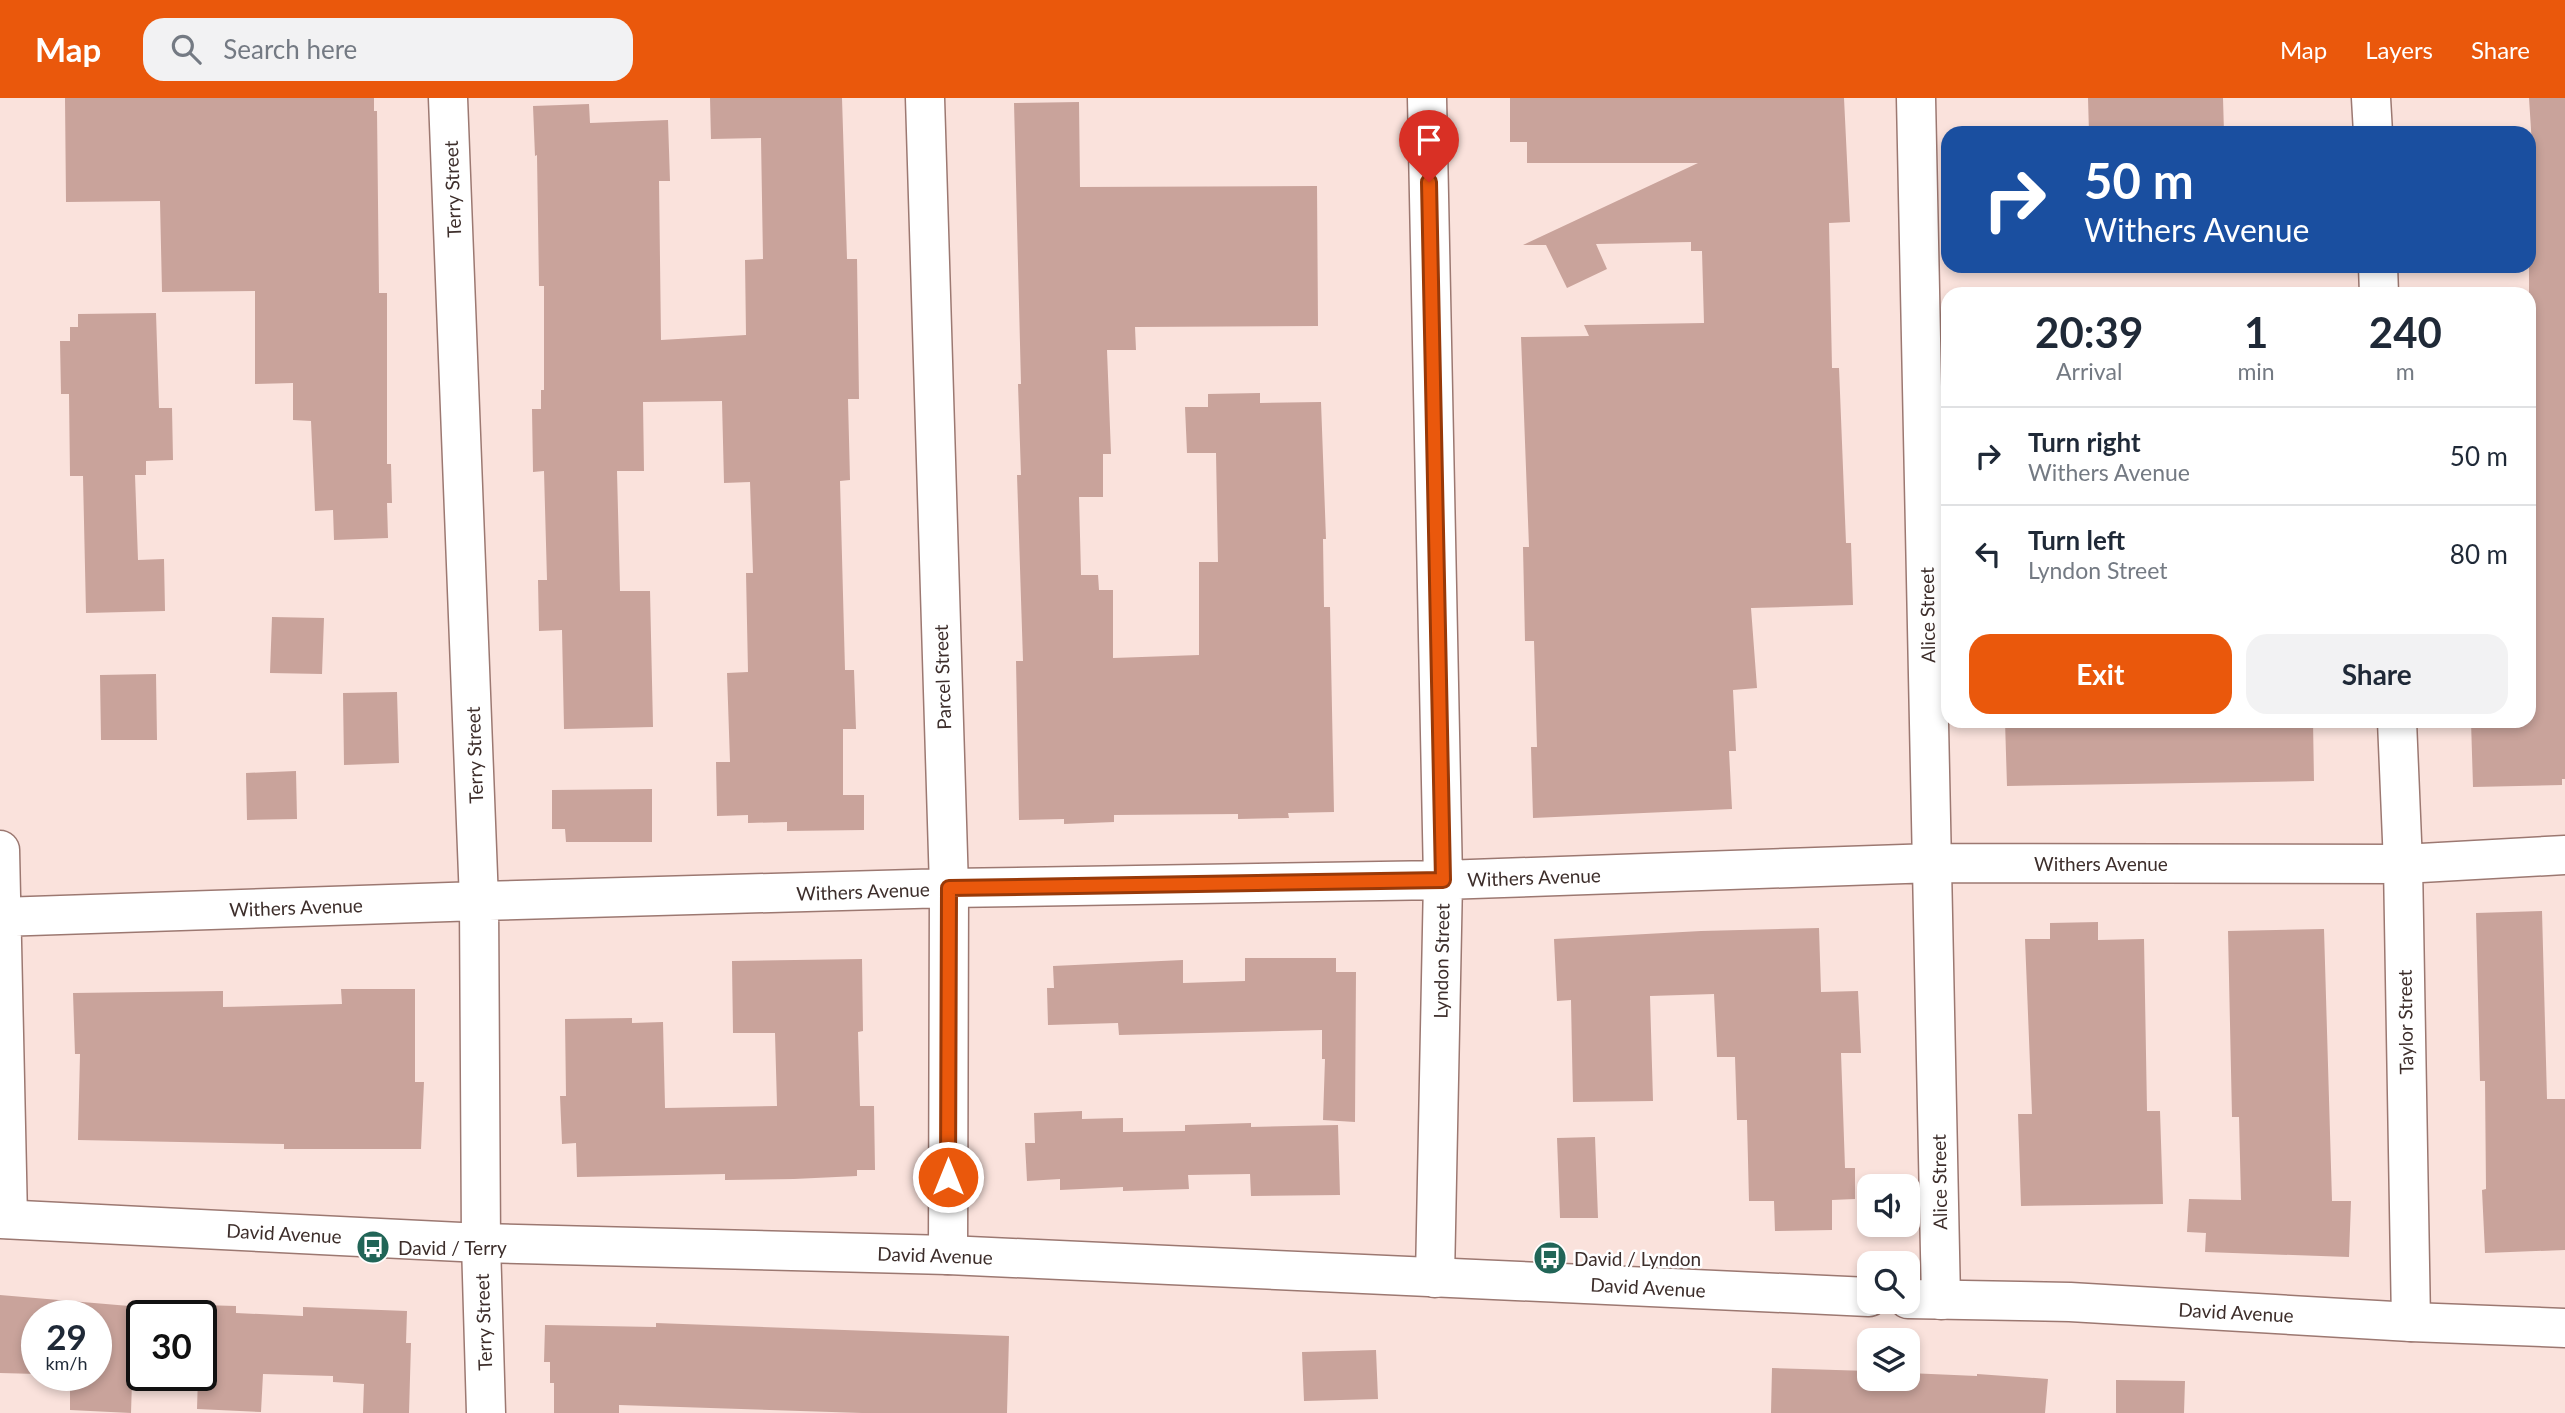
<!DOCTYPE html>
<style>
body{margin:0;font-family:Lato,sans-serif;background:#f2f2f3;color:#1f2937;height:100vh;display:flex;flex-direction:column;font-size:26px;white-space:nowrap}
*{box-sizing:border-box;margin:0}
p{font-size:23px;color:#747a83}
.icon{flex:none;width:38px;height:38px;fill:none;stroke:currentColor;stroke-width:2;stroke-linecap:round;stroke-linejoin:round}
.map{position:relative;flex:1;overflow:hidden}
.sheet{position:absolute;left:1941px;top:189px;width:595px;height:441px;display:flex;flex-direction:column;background:#fff;border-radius:21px;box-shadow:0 4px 10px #0003}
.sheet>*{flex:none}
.banner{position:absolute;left:1941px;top:28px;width:595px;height:147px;border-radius:21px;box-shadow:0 4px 10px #0003;background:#1a4fa0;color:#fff;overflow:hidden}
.controls{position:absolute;left:1857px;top:1076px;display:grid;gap:14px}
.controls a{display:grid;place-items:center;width:63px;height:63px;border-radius:14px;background:#fff;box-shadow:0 4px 10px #0003;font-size:35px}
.speed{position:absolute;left:21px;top:1202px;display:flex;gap:14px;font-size:35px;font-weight:700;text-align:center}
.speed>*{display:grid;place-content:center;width:91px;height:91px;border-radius:50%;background:#fff;box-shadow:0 4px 10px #0003;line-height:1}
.speed small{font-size:18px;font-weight:400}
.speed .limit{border:4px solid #111;border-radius:10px;background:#fff;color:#111}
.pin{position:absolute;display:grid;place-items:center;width:60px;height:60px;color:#fff;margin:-72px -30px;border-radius:50% 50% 50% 0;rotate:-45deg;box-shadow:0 0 7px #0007}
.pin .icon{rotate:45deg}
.me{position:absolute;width:77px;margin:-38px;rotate:0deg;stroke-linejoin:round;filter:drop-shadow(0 0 5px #0008)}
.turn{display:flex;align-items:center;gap:24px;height:147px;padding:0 28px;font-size:32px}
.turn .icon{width:91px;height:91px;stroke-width:2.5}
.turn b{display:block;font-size:49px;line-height:60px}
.eta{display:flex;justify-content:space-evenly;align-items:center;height:119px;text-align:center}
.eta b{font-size:42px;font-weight:700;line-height:49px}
.action{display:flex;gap:14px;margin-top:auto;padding:14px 28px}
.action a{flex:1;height:80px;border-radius:21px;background:#ea580c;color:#fff;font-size:28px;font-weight:700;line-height:80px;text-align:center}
.action a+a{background:#f2f2f3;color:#1f2937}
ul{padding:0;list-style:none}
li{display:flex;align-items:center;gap:21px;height:98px;padding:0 28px;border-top:2px solid #e0e1e3}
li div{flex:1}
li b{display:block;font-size:26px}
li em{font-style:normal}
header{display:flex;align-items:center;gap:42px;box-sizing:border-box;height:98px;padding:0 35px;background:#ea580c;color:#fff}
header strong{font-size:33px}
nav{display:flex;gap:38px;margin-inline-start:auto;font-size:24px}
.search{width:490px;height:63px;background:#f2f2f3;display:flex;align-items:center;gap:18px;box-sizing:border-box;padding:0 24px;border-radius:21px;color:#747a83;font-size:26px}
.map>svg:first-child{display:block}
.building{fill:#c9a39b}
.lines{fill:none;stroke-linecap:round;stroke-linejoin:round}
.street-casing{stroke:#9c7871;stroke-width:41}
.secondary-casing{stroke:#9c7871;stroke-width:41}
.street{stroke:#fff;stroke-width:38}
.secondary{stroke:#fff;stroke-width:38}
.route-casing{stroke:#983908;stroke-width:18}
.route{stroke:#ea580c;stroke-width:12}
.labels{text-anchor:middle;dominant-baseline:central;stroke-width:5;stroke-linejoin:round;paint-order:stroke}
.street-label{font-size:19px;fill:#3d2e2b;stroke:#fff}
.poi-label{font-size:19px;fill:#3d2e2b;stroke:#fff;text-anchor:start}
</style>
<header>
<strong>Map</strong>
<div class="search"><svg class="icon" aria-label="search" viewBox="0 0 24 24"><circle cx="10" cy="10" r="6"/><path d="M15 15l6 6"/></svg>Search here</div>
<nav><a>Map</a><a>Layers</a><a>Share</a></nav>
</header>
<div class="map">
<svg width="2565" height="1315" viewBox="0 0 2565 1315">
<rect width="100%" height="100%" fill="#fae2dc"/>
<path class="building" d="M 65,0 L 374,0 L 374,13 L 377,13 L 379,195 L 387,195 L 387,366 L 391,366 L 392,405 L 387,405 L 388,440 L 334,442 L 333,412 L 315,413 L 311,323 L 293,322 L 293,285 L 255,286 L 255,193 L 162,194 L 160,103 L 66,104 Z
M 710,0 L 842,0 L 847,161 L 857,161 L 859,301 L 848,301 L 850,382 L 840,383 L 845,572 L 854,572 L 856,631 L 843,631 L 843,697 L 864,697 L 864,732 L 787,733 L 787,724 L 748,725 L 748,717 L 717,718 L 716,664 L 730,664 L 727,575 L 748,574 L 746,475 L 753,475 L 750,384 L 724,385 L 722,303 L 643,304 L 644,373 L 617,373 L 620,493 L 650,493 L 653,629 L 564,631 L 562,532 L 539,533 L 538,482 L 547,482 L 544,373 L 533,374 L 532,311 L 541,311 L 541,292 L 544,292 L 544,188 L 539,188 L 537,57 L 535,58 L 533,8 L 589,6 L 590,25 L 668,22 L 670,83 L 659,83 L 661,242 L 746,237 L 745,162 L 763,161 L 761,40 L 711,41 Z
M 1510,0 L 1844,0 L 1850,124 L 1829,125 L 1832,270 L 1839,270 L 1846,445 L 1851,445 L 1853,507 L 1751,510 L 1757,590 L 1733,592 L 1736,653 L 1729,653 L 1732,711 L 1533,720 L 1531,649 L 1537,649 L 1534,543 L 1525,543 L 1523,449 L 1529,449 L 1521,239 L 1589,238 L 1584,227 L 1704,225 L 1702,153 L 1691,153 L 1691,144 L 1596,146 L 1607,171 L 1567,190 L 1546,147 L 1523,147 L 1698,65 L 1527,65 L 1527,44 L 1510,44 Z
M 2088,0 L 2223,0 L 2224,35 L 2089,35 Z
M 2529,0 L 2565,0 L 2565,681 L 2562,681 L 2562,687 L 2473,689 L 2471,623 L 2529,623 L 2529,47 L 2532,47 Z
M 1079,4 L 1080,89 L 1317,88 L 1318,228 L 1135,229 L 1136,252 L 1107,252 L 1111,356 L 1103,356 L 1103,399 L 1079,399 L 1081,477 L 1098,477 L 1099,492 L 1113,492 L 1113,560 L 1199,557 L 1199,464 L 1218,464 L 1216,355 L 1187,355 L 1185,309 L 1208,309 L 1208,296 L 1260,295 L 1260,305 L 1321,304 L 1326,441 L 1323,441 L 1324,509 L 1330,509 L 1334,714 L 1288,715 L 1289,720 L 1238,721 L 1238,716 L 1114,717 L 1114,724 L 1064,726 L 1064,721 L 1019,722 L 1016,563 L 1023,563 L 1017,377 L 1021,377 L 1018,286 L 1021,286 L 1014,5 Z
M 156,215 L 159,310 L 172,310 L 173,362 L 146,363 L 146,377 L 135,377 L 138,462 L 164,461 L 165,513 L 86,515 L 83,378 L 70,378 L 69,296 L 61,296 L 60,243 L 70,243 L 70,229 L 78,229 L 78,216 Z
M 272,519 L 324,520 L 322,576 L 270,575 Z
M 156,576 L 157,642 L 101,642 L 100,577 Z
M 397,594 L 399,665 L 344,667 L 343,595 Z
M 2005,623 L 2313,623 L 2314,683 L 2007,688 Z
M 296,673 L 297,721 L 247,722 L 246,675 Z
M 652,691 L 652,744 L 566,744 L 565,731 L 552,731 L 552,692 Z
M 2542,813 L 2547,1001 L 2565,1001 L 2565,1152 L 2485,1155 L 2482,1092 L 2486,1091 L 2485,983 L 2480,983 L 2476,815 Z
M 2098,824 L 2098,842 L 2144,841 L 2147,1013 L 2160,1013 L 2163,1106 L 2021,1108 L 2018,1016 L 2032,1016 L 2025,841 L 2050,841 L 2050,825 Z
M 1819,830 L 1821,894 L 1858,893 L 1861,955 L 1841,955 L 1845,1070 L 1855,1070 L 1855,1101 L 1832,1102 L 1832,1132 L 1775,1133 L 1774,1103 L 1749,1103 L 1747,1022 L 1737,1022 L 1735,959 L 1717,959 L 1714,896 L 1650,898 L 1653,1003 L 1573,1004 L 1571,902 L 1557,903 L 1554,841 L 1701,833 Z
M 2324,831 L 2332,1103 L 2351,1103 L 2349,1159 L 2205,1154 L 2206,1135 L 2187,1134 L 2189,1101 L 2241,1102 L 2239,1019 L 2232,1019 L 2228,833 Z
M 1245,860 L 1336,860 L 1336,874 L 1356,874 L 1355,1024 L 1323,1022 L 1325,961 L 1322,961 L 1322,932 L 1119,937 L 1118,925 L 1048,927 L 1047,890 L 1054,890 L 1053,868 L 1183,862 L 1183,885 L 1245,883 Z
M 862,861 L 863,933 L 858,934 L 860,1008 L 874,1008 L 875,1072 L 857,1072 L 857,1078 L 794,1081 L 725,1082 L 725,1076 L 577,1079 L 576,1045 L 562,1046 L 560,998 L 566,998 L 565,921 L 632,920 L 632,925 L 663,924 L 665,1010 L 777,1008 L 775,935 L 733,935 L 732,863 Z
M 341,891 L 415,891 L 415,984 L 424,984 L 421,1051 L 284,1051 L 284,1046 L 78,1042 L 80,956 L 75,956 L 73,895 L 223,893 L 223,909 L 342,906 Z
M 1082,1013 L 1082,1021 L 1123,1020 L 1123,1034 L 1185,1033 L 1185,1027 L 1251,1025 L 1251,1029 L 1338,1027 L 1340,1097 L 1251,1098 L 1250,1076 L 1188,1077 L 1189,1091 L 1123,1093 L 1123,1089 L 1060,1092 L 1060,1081 L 1027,1083 L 1025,1045 L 1035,1045 L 1034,1015 Z
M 1595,1039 L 1598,1120 L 1560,1120 L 1557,1040 Z
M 0,1197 L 141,1209 L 137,1284 L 132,1283 L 131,1315 L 70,1312 L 70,1278 L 96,1278 L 96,1218 L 37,1218 L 37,1276 L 0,1275 Z
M 201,1207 L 236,1208 L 236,1215 L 303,1218 L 303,1209 L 407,1213 L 406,1245 L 411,1245 L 409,1315 L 363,1315 L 364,1286 L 333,1284 L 333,1278 L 263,1276 L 261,1314 L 197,1311 L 198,1278 L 201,1278 Z
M 656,1225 L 1009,1238 L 1007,1315 L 862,1315 L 619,1307 L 619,1315 L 554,1315 L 554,1285 L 550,1285 L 550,1264 L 544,1264 L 545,1227 L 656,1229 Z
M 1376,1252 L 1378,1301 L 1304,1303 L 1302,1254 Z
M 1772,1270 L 1869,1273 L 1869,1281 L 1908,1281 L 1908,1275 L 1977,1278 L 1977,1276 L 2048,1281 L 2045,1315 L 1771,1315 Z
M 2116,1282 L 2185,1283 L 2184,1315 L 2116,1315 Z"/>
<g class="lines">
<defs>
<path id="street" d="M 448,0 L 479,803 L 481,1145 L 486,1315
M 925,0 L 949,790 L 948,1157
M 1427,0 L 1443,782 L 1435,1180
M 1916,0 L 1941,1202
M 2371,0 L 2373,35
M 2378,168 L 2379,196
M 2397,623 L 2403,766 L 2411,1224
M 0,752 L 8,1121
M 0,819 L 479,803 L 949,790 L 1443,782 L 1933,765 L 2403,766 L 2565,757"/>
<path id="secondary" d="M 0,1121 L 481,1145 L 948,1157 L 1869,1199
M 1908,1201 L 2070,1204 L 2411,1224 L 2565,1230"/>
</defs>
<use href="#street" class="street-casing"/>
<use href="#secondary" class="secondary-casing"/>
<use href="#street" class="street"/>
<use href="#secondary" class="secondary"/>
</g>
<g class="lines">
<defs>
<path id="route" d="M 948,1079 L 949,790 L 1443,782 L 1429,84"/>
</defs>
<use href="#route" class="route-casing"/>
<use href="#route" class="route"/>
</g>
<defs>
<symbol id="bus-disc" viewBox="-11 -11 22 22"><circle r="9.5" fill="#216557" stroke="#fff"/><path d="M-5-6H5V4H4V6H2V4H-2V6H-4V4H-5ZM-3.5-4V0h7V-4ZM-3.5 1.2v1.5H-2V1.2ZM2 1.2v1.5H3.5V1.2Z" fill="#fff"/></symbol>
</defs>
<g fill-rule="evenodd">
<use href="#bus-disc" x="354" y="1130" width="38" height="38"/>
<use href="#bus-disc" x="1531" y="1141" width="38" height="38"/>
</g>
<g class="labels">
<g class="street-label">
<text transform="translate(452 91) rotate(-92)">Terry Street</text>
<text transform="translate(1927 517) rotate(-91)">Alice Street</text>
<text transform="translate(942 579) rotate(-92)">Parcel Street</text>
<text transform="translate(474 657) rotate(-92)">Terry Street</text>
<text x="2101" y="765">Withers Avenue</text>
<text transform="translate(1534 779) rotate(-2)">Withers Avenue</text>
<text transform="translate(863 793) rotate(-2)">Withers Avenue</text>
<text transform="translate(296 809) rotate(-2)">Withers Avenue</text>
<text transform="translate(1441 863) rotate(-89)">Lyndon Street</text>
<text transform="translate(2405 924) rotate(-91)">Taylor Street</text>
<text transform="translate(1939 1084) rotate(-91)">Alice Street</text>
<text transform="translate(284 1135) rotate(3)">David Avenue</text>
<text transform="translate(935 1157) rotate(2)">David Avenue</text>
<text transform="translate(1648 1189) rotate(3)">David Avenue</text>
<text transform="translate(2236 1214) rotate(3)">David Avenue</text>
<text transform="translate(483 1224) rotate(-92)">Terry Street</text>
</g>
<g class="poi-label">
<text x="398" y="1149">David / Terry</text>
<text x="1574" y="1160">David / Lyndon</text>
</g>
</g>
</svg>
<div class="controls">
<a><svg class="icon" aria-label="sound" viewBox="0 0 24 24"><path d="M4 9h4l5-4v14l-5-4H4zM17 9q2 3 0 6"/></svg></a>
<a><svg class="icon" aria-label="search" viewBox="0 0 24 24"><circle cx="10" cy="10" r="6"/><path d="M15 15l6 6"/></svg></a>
<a><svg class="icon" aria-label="layers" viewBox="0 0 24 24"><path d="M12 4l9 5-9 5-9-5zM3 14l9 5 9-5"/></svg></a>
</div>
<div class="speed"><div>29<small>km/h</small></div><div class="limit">30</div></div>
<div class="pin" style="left:1429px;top:84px;background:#d93025"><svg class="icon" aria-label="arrive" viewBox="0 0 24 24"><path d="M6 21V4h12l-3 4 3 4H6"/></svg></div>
<svg class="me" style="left:948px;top:1079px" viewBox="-20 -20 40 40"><circle r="17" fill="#ea580c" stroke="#fff" stroke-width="3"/><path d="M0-11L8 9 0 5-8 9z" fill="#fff"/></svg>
<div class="banner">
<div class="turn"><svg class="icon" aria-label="right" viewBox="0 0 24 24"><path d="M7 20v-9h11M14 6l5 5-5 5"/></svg><div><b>50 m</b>Withers Avenue</div></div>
</div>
<section class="sheet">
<div class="eta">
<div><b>20:39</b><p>Arrival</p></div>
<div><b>1</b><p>min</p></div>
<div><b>240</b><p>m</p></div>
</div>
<ul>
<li><svg class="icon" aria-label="right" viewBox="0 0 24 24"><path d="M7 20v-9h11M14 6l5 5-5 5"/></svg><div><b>Turn right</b><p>Withers Avenue</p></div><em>50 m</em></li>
<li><svg class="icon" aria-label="left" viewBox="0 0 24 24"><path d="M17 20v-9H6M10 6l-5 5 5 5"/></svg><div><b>Turn left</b><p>Lyndon Street</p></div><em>80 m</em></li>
</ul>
<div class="action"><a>Exit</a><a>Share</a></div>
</section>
</div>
